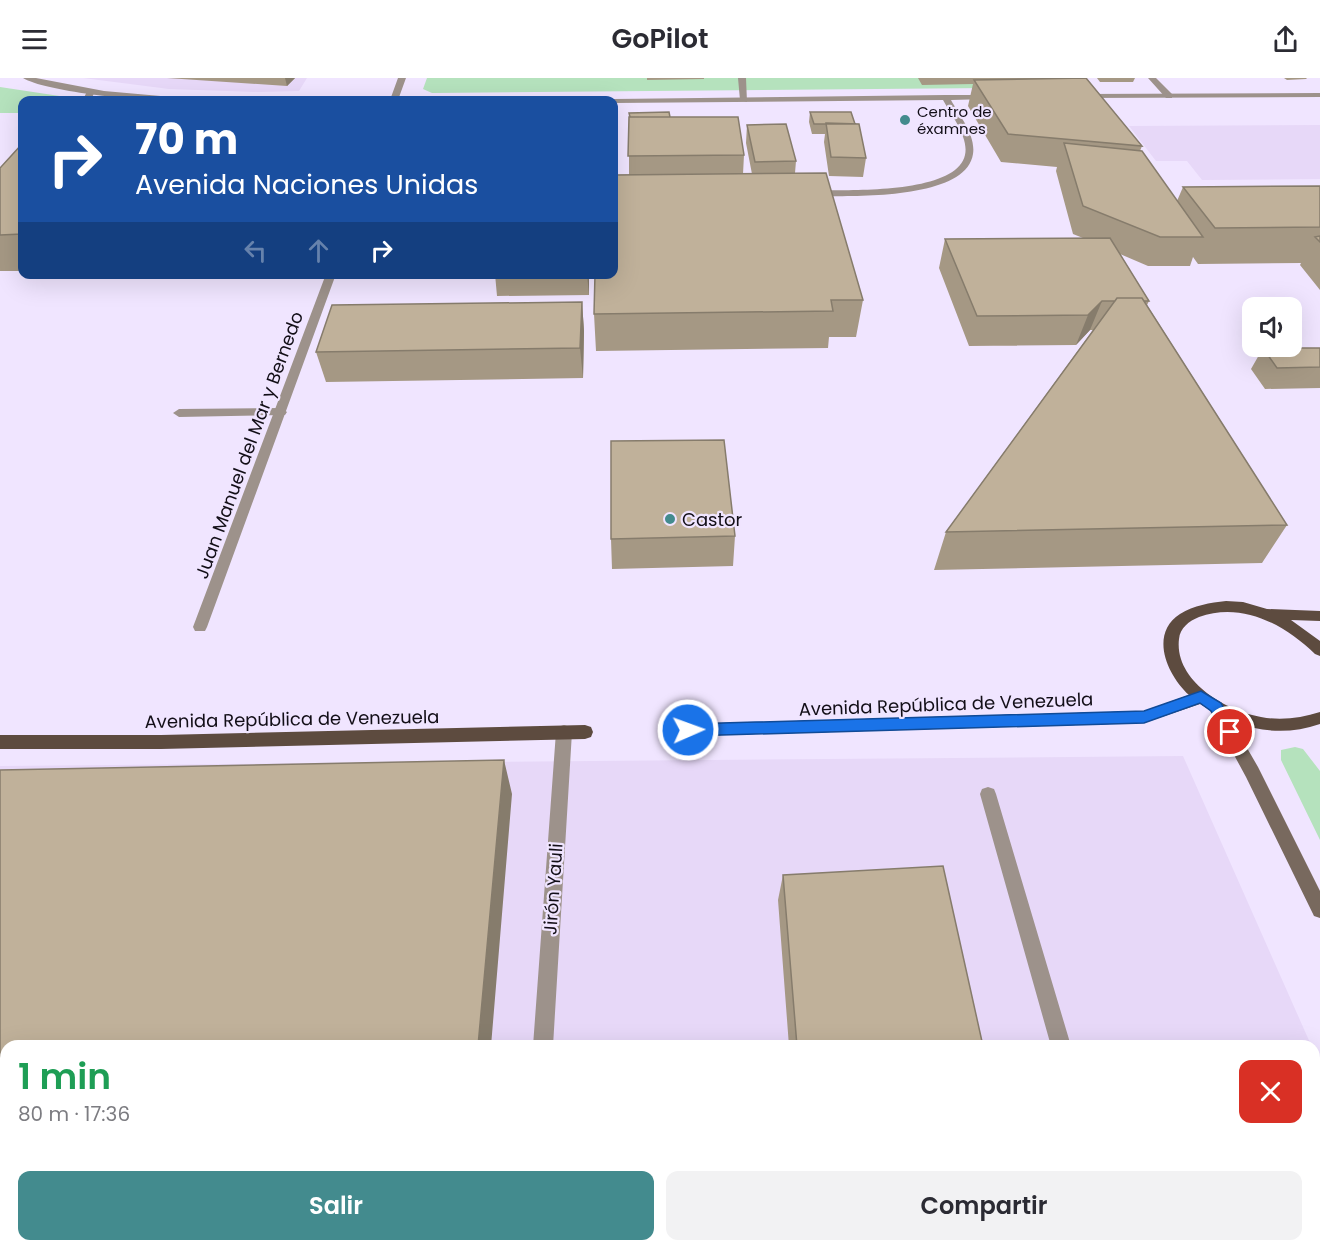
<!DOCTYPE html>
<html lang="es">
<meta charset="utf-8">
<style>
body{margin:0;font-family:Poppins,sans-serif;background:#f2f2f3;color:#2b2b33;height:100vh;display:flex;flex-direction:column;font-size:22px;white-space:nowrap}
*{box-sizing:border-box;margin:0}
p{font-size:20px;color:#7c7c81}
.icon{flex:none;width:33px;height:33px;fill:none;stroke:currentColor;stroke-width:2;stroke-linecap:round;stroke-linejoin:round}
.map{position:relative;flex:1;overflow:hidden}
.side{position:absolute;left:0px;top:962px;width:1320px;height:212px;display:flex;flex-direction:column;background:#fff;border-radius:18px 18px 0 0;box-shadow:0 6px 24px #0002}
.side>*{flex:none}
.banner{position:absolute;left:18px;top:18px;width:600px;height:183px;border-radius:12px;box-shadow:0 6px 24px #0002;background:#1a4fa0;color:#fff;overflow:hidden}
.fabs{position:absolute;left:1242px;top:219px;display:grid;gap:12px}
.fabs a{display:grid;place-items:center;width:60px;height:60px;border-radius:12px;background:#fff;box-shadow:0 6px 24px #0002;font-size:30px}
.pin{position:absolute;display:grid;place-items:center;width:51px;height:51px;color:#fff;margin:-26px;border:3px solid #fff;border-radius:50%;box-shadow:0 2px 6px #0007}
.me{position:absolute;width:66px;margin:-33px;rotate:88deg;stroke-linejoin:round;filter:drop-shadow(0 0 4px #0008)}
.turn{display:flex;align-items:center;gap:21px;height:126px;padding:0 18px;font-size:27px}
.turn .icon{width:78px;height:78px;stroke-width:2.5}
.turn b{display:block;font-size:42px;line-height:51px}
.lanes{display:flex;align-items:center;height:57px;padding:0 18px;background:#0003;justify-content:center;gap:30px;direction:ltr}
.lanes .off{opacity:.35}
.round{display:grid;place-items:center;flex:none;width:63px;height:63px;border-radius:12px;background:#f2f2f3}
.overview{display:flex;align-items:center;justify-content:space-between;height:102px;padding:0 18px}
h1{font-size:36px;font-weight:600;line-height:45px;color:#1e9e55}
.button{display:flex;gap:12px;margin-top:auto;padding:12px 18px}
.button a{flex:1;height:69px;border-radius:12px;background:#438b8e;color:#fff;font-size:24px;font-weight:600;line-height:69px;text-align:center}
.button a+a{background:#f2f2f3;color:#2b2b33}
header{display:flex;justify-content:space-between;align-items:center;height:78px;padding:0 18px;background:#fff;font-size:27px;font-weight:600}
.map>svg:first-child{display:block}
.built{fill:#e7d8f8}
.green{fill:#b5e2bd}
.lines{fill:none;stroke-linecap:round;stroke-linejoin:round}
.service{fill:#9d928b;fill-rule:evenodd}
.minor{fill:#9d928b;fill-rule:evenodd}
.secondary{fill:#78695e;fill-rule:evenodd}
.primary{fill:#5d4b3f;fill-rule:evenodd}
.wall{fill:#a59884}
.shaded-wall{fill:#867c6c}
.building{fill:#c0b19a;stroke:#867c6c;stroke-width:1.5}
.route{fill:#1a73e8;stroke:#114b97;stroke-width:1.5}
.poi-dot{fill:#438b8e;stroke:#f0e5ff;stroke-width:2}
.labels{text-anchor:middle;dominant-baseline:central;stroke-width:4.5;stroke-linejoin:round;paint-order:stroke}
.far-poi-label{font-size:15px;fill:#120e17;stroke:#f0e5ff;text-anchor:start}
.street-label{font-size:18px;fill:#120e17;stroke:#f0e5ff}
.poi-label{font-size:18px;fill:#120e17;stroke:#f0e5ff;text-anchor:start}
</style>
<header><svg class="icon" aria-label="menu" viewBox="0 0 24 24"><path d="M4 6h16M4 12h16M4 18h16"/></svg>GoPilot<svg class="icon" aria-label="share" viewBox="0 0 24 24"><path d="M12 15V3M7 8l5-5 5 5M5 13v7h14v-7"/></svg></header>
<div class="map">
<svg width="1320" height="1172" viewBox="0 0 1320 1172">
<rect width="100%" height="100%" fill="#f0e5ff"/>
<path class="built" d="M 83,0 L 307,0 L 299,13 L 258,14 L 169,11 Z
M 1320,47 L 1320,101 L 1202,102 L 1187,83 L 1156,83 L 1129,48 Z
M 1183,678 L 1311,967 L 6,968 L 6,1167 L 1314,1167 L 1314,974 L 1320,988 L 1320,1172 L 0,1172 L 0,688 Z"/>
<path class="green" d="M 427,0 L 1085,0 L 1092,9 L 432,15 L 423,11 Z
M 0,9 L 86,22 L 22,22 L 22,35 L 0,35 Z
M 1295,669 L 1303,671 L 1320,693 L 1320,762 L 1281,682 L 1281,672 Z"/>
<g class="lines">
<path class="service" d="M 738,0 L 746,0 L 747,24 L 740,22 Z
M 1148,0 L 1156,0 L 1172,16 L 1172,20 L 1166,20 Z
M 88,11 L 95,13 L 91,22 L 83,22 Z
M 281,330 L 287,334 L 285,337 L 179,339 L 173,335 L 179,331 Z
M 988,709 L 994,711 L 996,716 L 1071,968 L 1051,968 L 980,716 L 982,711 Z
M 1314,1093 L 1320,1093 L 1320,1115 L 1314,1115 Z"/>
<path class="minor" d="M 23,0 L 36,0 L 104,13 L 183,20 L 187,22 C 157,25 48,15 23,0 Z
M 398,0 L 406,0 L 398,22 L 390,22 Z
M 1320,15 L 1320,19 L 1081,20 L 1077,18 L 1081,16 Z
M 945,17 L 988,17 L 992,19 L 988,21 L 951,22 C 959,37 976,57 973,76 C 966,123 848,118 813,118 L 808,115 L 813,112 C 845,112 956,117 965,77 C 969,59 951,37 943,22 L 614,25 L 614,22 L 610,22 L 614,21 Z
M 326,196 L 336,196 L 207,549 L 205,553 L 195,553 L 193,549 Z
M 564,647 L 570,649 L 572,654 L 553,968 L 533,968 L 556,654 L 558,649 Z
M 518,1167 L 540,1167 L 539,1172 L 517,1172 Z"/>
<path class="secondary" d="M 1216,623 L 1221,625 L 1258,689 L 1320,813 L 1320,840 L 1314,838 L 1246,699 L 1208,629 L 1211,625 Z"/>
<path class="primary" d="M 1226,523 L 1243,524 L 1267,531 L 1320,533 L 1320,543 L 1291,542 L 1320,563 L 1320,578 L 1315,576 C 1285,547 1242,523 1199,539 C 1189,543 1180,550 1179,561 C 1174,603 1226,633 1261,639 C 1281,643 1301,640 1320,634 L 1320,646 C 1277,661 1236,650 1200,626 L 1144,645 L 688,658 L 682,657 L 680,652 L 682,647 L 688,646 L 1144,633 L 1189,617 C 1167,597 1149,556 1180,536 C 1194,527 1210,525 1226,523 Z
M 585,647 L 591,649 L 593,654 L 591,659 L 585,661 L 161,671 L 0,671 L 0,657 L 161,657 Z"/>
</g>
<path class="wall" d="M 167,0 L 295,0 L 287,8 Z
M 647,0 L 704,0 L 704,1 L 647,2 Z
M 918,0 L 1086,0 L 1142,68 L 1140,73 L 1177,123 L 1183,109 L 1320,108 L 1320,212 L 1300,187 L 1301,185 L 1198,186 L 1193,179 L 1190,188 L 1148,188 L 1120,176 L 1149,223 L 1147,227 L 1287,447 L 1262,485 L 934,492 L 946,454 L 1093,252 L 1090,252 L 1076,267 L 969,268 L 939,190 L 945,161 L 1083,160 L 1073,156 L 1056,93 L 1057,89 L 1001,84 L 968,28 L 973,6 L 922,7 Z
M 1097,0 L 1135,0 L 1133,4 L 1100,4 Z
M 1284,0 L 1307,0 L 1306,1 L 1287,2 Z
M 810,34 L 851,34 L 866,80 L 863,99 L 829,98 L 824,64 L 825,56 L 812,56 L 809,44 Z
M 629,35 L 670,39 L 744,77 L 743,96 L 752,96 L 746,65 L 747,47 L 796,83 L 795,95 L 863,222 L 856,259 L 829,259 L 828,270 L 596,273 L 594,236 L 629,97 Z
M 22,66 L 22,193 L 0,193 L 0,90 Z
M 495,196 L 589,196 L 589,217 L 497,218 Z
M 582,224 L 584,253 L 583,300 L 326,304 L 316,274 Z
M 1263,270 L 1320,270 L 1320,310 L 1265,311 L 1251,291 Z
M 735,458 L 733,488 L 612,491 L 611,461 Z
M 783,797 L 983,968 L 789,968 L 778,822 Z
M 937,1167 L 1022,1167 L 1024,1172 L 938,1172 Z"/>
<path class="shaded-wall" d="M 285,0 L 295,0 L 287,8 Z
M 587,196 L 589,196 L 589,217 Z
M 1102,223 L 1090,252 L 1076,267 L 1088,237 Z
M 582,224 L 584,253 L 583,300 L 580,270 Z
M 504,682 L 512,716 L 491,968 L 478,968 Z
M 460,1167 L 474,1167 L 474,1172 L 459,1172 Z"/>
<path class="building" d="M 1086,0 L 1142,68 L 1008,56 L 974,2 Z
M 669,34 L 670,39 L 630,39 L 629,35 Z
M 810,34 L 851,34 L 855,46 L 814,46 Z
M 629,39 L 738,39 L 744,77 L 628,78 Z
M 826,45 L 859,46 L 866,80 L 831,79 Z
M 786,46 L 796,83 L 755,84 L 747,47 Z
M 1064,65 L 1142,73 L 1203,159 L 1160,159 L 1083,128 Z
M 22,66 L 22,156 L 0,157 L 0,90 Z
M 826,95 L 863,222 L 831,222 L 833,233 L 594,236 L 595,196 L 614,196 L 614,97 Z
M 1320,108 L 1320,149 L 1215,150 L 1183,109 Z
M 1320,158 L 1320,164 L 1315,159 Z
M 1110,160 L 1149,223 L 1144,223 L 1142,220 L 1117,220 L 1115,223 L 1102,223 L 1088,237 L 977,238 L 945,161 Z
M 495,196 L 586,196 L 494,197 Z
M 1117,220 L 1142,220 L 1287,447 L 946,454 Z
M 582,224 L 580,270 L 316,274 L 332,227 Z
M 1263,270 L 1320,270 L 1320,289 L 1277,290 Z
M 724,362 L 735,458 L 611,461 L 611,363 Z
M 504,682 L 478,968 L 6,968 L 6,1167 L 460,1167 L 459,1172 L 0,1172 L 0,692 Z
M 943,788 L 983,968 L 797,968 L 783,797 Z
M 949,1167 L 1022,1167 L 1024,1172 L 949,1172 Z"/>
<path class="route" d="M 1201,613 L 1221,625 L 1238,654 L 1235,658 L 1225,658 L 1211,633 L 1200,625 L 1144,645 L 688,658 L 683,657 L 681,652 L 683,648 L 688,646 L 1144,633 Z"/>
<g class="poi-dot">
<circle cx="905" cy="42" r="6"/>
<circle cx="670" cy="441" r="6"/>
</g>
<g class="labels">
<g class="far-poi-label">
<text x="917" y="33">Centro de<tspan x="917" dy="17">éxamnes</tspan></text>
</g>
<g class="street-label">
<text transform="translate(249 367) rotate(-70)">Juan Manuel del Mar y Bernedo</text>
<text transform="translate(946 626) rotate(-2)">Avenida República de Venezuela</text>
<text transform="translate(292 641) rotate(-1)">Avenida República de Venezuela</text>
<text transform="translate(553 811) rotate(-86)">Jirón Yauli</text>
</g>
<g class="poi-label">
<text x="682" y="441">Castor</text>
</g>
</g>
</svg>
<div class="fabs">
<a><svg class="icon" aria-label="sound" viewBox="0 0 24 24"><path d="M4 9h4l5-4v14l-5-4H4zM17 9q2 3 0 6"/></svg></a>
</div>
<div class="pin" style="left:1230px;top:654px;background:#d93025"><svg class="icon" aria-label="arrive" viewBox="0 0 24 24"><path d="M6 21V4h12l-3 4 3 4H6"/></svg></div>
<svg class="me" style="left:688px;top:652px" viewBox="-20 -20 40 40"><circle r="17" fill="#1a73e8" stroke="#fff" stroke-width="3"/><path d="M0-11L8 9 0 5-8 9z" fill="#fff"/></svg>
<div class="banner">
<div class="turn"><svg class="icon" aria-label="right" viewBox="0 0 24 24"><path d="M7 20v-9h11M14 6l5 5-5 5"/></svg><div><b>70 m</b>Avenida Naciones Unidas</div></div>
<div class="lanes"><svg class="icon off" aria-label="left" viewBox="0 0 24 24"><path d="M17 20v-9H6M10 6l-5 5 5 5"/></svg><svg class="icon off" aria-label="ahead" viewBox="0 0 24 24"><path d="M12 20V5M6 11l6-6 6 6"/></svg><svg class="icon" aria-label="right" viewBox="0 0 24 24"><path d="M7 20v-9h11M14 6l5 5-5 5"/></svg></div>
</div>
<section class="side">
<div class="overview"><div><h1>1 min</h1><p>80 m · 17:36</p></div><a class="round" style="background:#d93025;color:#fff"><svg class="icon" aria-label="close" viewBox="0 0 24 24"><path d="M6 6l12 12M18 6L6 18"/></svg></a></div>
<div class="button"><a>Salir</a><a>Compartir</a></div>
</section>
</div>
